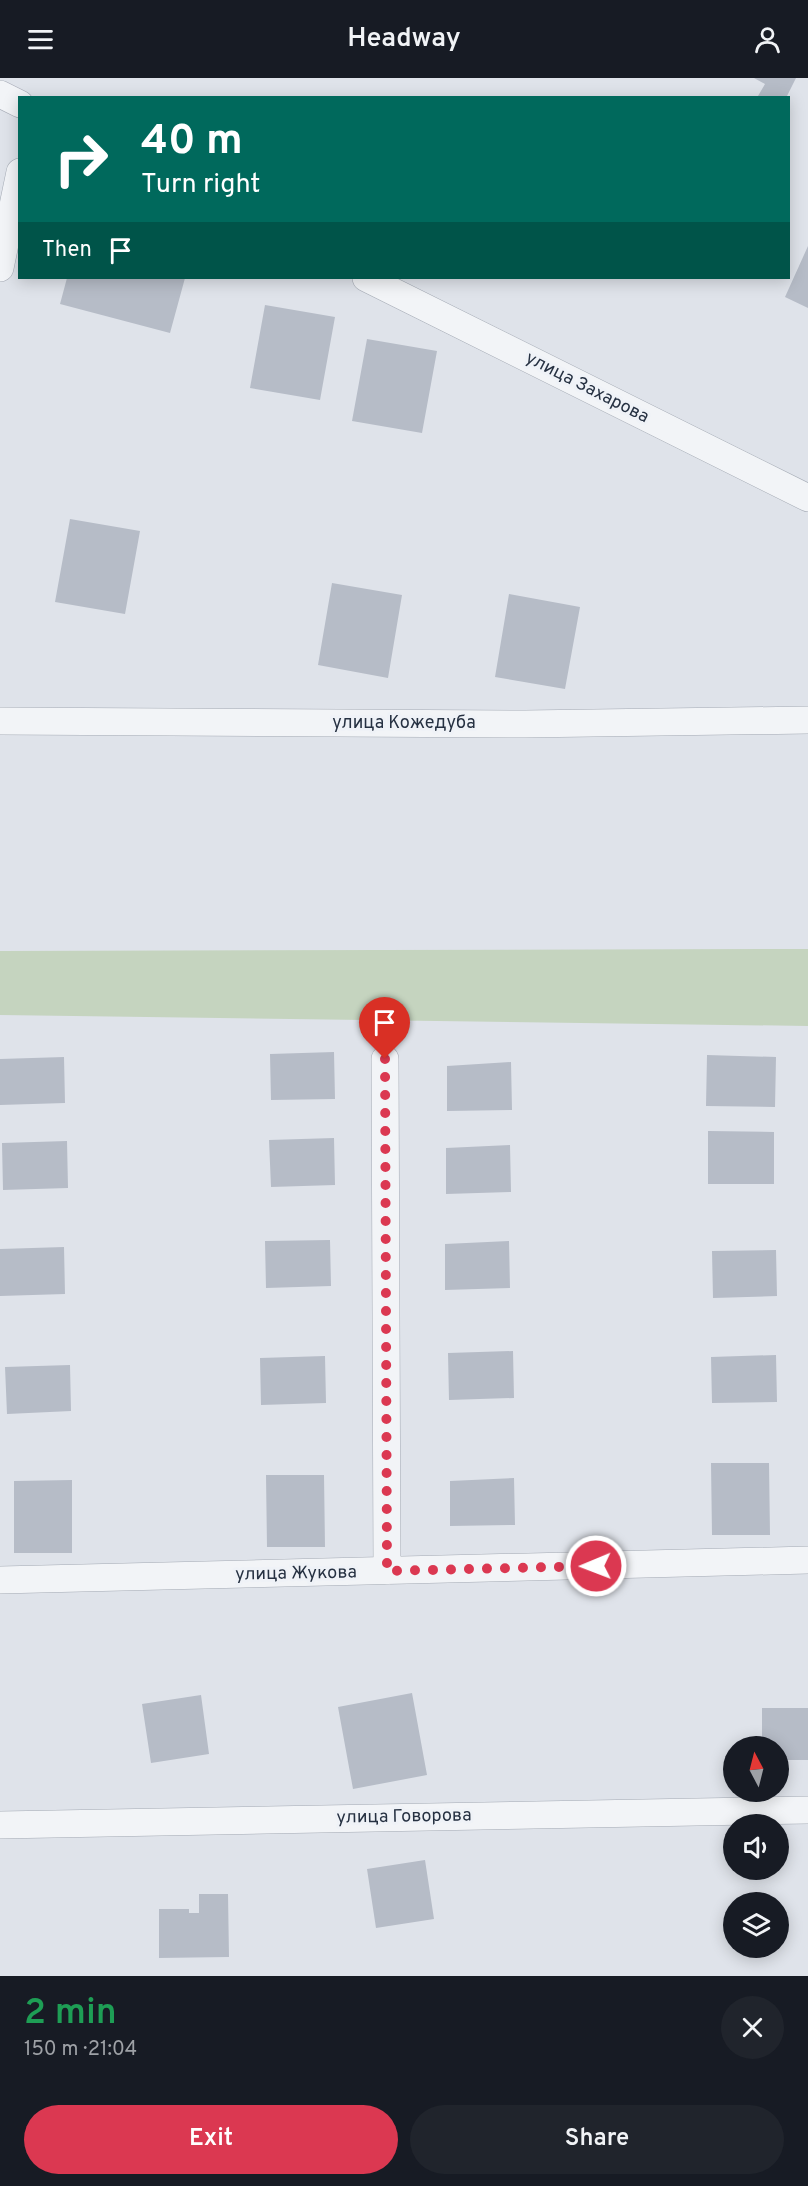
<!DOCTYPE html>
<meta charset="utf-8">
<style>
body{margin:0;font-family:Overpass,sans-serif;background:#20242c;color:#f1f3f6;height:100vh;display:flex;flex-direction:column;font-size:22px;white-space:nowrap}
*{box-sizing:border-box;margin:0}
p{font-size:20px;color:#9ea1a6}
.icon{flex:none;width:33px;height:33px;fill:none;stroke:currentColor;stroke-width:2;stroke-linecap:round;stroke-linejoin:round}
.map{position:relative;height:1898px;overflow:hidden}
.drawer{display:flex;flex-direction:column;background:#171b24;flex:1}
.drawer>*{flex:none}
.banner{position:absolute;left:18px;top:18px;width:772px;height:183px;border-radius:0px;box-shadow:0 3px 15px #0003;background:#00695c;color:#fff;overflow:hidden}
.needle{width:39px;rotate:353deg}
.tools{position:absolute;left:723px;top:1658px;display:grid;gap:12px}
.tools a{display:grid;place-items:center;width:66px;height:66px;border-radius:50%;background:#171b24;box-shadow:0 3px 15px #0003;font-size:30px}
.pin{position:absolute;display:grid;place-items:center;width:51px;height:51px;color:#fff;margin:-62px -26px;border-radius:50% 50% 50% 0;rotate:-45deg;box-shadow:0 0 6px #0007}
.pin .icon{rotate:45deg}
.me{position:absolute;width:66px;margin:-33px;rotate:269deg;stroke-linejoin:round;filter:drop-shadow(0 0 4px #0008)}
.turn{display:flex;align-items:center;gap:21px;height:126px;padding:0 24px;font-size:27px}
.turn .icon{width:78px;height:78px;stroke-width:2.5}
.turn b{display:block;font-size:42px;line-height:51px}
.then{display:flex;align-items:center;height:57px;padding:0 24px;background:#0003;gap:12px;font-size:22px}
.round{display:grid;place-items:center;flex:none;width:63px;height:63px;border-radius:32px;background:#20242c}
.overview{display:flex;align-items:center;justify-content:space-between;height:102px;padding:0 24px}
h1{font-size:36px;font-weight:600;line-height:45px;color:#1e9e55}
.primary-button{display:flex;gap:12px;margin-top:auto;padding:12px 24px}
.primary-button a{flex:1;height:69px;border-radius:36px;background:#db3851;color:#fff;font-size:24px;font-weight:600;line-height:69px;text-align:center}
.primary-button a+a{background:#20242c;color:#f1f3f6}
header{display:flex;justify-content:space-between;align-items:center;height:78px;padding:0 24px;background:#171b24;font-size:27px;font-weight:600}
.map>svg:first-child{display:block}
.green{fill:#c5d4bf}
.building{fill:#b6bcc7}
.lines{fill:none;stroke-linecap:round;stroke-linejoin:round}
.minor-casing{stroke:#a4aab4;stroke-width:28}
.minor{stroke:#f2f4f7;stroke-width:27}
.route{stroke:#db3851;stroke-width:10;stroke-dasharray:0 18}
.labels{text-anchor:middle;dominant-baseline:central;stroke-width:6;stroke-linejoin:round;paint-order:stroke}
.street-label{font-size:18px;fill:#263142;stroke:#eff2f7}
</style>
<header><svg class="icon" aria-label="menu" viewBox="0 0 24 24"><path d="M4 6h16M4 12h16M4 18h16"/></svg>Headway<svg class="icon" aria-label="person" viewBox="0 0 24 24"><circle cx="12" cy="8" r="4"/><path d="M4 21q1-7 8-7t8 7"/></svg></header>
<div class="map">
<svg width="808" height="1898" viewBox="0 0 808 1898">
<rect width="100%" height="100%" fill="#dfe3ea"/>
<path class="green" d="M 808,871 L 808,948 L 0,937 L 0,873 Z"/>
<path class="building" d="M 754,0 L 796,0 L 786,20 L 758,18 L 765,6 Z
M 808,168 L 808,230 L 785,219 Z
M 67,200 L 185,200 L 170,255 L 60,226 Z
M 265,227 L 335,239 L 320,322 L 250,310 Z
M 367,261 L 437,273 L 422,355 L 352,343 Z
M 70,441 L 140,453 L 125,536 L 55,524 Z
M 332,505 L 402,517 L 388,600 L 318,587 Z
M 509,516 L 580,529 L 565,611 L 495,599 Z
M 334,974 L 335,1021 L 271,1022 L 270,976 Z
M 707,977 L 776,979 L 775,1029 L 706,1028 Z
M 64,979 L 65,1025 L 0,1027 L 0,981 Z
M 511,984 L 512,1032 L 447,1033 L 447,988 Z
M 708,1053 L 774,1054 L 774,1106 L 708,1106 Z
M 334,1060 L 335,1107 L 271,1109 L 269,1062 Z
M 67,1063 L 68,1110 L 3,1112 L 2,1065 Z
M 510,1067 L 511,1114 L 446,1116 L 446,1070 Z
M 330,1162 L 331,1208 L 266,1210 L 265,1163 Z
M 509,1163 L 510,1210 L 445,1212 L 445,1166 Z
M 64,1169 L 65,1216 L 0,1218 L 0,1171 Z
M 776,1172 L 777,1218 L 713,1220 L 712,1173 Z
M 513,1273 L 514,1320 L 449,1322 L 448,1275 Z
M 776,1277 L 777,1324 L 712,1325 L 711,1279 Z
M 325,1278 L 326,1325 L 261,1327 L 260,1280 Z
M 70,1287 L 71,1333 L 7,1336 L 5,1289 Z
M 711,1385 L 769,1385 L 770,1457 L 712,1457 Z
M 266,1397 L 324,1397 L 325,1469 L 267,1469 Z
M 514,1400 L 515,1447 L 450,1448 L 450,1403 Z
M 72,1402 L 72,1475 L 14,1475 L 14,1403 Z
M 412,1615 L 427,1697 L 353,1711 L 338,1629 Z
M 201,1617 L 209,1676 L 151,1685 L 142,1626 Z
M 762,1630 L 808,1630 L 808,1682 L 778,1682 L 778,1668 L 762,1668 Z
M 425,1782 L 434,1841 L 376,1850 L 367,1791 Z
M 199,1816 L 228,1816 L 229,1879 L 159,1880 L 159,1831 L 189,1831 L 189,1835 L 199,1835 Z"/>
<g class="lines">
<defs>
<path id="minor" d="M 0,16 L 20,26
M 0,190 L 20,94
M 366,200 L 808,420
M 0,643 L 525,646 L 808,642
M 385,981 L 387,1493
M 0,1502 L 808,1482
M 0,1747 L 808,1732"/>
</defs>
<use href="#minor" class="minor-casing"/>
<use href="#minor" class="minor"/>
</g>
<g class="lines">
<path class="route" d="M 385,981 L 387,1493 L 596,1488"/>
</g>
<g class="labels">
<g class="street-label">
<text transform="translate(587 310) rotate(27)">улица Захарова</text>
<text x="404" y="645">улица Кожедуба</text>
<text transform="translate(296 1496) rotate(-1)">улица Жукова</text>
<text transform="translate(404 1739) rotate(-1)">улица Говорова</text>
</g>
</g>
</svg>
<div class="tools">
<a><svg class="needle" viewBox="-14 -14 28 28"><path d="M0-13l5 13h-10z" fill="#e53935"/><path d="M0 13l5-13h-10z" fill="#9ea1a6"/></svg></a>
<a><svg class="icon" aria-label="sound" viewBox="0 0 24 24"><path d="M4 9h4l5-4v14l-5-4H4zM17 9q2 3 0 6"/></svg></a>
<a><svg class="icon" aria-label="layers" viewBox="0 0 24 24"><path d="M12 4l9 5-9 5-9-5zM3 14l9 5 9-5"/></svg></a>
</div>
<div class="pin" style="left:385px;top:981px;background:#d93025"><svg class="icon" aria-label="arrive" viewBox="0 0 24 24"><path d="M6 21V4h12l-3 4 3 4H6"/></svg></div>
<svg class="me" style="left:596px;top:1488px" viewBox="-20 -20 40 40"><circle r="17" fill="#db3851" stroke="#fff" stroke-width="3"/><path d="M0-11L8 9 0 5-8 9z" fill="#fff"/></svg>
<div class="banner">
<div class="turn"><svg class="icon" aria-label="right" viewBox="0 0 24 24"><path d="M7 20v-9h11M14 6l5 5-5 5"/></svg><div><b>40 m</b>Turn right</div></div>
<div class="then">Then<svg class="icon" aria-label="arrive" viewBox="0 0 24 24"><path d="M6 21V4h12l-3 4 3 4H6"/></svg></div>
</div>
</div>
<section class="drawer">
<div class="overview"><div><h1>2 min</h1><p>150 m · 21:04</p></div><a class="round"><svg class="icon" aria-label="close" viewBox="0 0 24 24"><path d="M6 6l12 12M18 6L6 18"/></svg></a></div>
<div class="primary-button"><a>Exit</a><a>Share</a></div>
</section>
